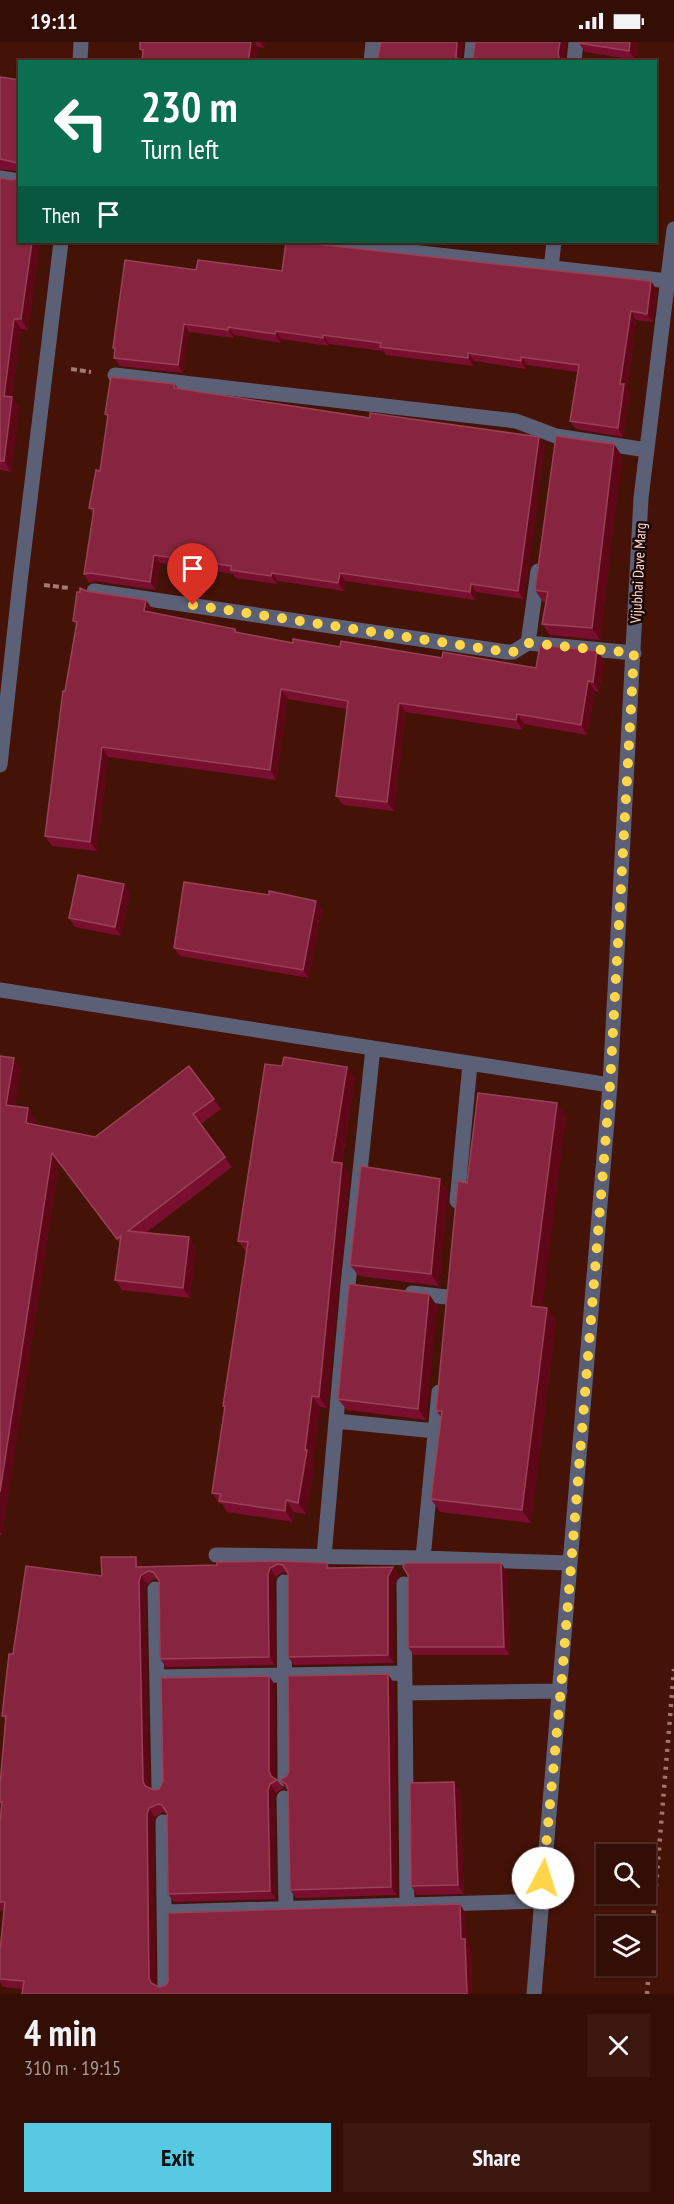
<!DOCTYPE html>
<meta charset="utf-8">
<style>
body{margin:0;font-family:"PT Sans Narrow",sans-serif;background:#3b170f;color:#f1f3f6;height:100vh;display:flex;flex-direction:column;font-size:22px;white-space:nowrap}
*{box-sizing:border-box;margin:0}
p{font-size:20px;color:#a99c9a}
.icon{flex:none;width:33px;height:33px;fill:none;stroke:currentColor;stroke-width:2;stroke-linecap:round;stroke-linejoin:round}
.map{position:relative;height:1952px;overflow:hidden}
.drawer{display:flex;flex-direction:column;background:#330e05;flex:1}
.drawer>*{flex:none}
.hud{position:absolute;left:18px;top:18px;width:639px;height:183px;border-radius:0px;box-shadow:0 2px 4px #0004,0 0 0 2px #4e2e27;background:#0b6e4f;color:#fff;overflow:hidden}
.tools{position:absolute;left:596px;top:1802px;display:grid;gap:12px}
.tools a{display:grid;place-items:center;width:60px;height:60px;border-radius:0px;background:#330e05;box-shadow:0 2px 4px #0004,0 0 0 2px #4e2e27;font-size:30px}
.pin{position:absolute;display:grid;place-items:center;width:51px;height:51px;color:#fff;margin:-62px -26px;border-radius:50% 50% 50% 0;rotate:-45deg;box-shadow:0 0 6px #0007}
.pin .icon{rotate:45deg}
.me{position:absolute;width:66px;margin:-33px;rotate:5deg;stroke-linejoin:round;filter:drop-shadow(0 0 4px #0008)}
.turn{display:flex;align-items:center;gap:21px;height:126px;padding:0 24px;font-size:27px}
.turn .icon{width:78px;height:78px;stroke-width:2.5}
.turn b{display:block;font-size:42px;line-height:51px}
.then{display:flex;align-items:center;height:57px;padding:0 24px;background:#0003;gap:12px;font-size:22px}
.round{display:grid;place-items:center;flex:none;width:63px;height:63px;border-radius:0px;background:#3b170f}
.headline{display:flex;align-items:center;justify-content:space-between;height:102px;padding:0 24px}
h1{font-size:36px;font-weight:700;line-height:45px}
.button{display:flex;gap:12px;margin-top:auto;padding:12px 24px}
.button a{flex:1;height:69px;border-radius:0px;background:#57c9e2;color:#111;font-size:24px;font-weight:700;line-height:69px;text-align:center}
.button a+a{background:#3b170f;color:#f1f3f6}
.status{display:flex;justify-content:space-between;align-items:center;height:42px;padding:0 30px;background:#330e05;direction:ltr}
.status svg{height:16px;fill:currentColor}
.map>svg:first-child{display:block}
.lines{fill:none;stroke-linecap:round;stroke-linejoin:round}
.path{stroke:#a37970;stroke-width:4;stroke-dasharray:6 3;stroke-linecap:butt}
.minor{stroke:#5b6076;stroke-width:15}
.rail{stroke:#a0766d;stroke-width:4.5;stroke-dasharray:3 6;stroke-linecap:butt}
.wall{fill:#790f2e}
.shaded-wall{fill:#5e0717}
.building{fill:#872540;stroke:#994157;stroke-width:1.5}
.route{stroke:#ffd54a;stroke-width:10;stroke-dasharray:0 18}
.labels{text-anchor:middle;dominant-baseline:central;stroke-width:5;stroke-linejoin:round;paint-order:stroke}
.street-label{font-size:15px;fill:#fcdad2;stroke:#1d0704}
</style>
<div class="status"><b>19:11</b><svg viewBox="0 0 49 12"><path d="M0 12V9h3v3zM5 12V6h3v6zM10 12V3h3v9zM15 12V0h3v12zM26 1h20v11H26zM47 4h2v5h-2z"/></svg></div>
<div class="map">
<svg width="674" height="1952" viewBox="0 0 674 1952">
<rect width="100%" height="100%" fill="#441207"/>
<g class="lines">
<path class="path" d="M 71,327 L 91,330
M 44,543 L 69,546"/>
<path class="minor" d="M 80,20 L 81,0
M 371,20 L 373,0
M 471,20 L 473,0
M 574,20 L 576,0
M 0,136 L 20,139
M 323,200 L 668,239
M 551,226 L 554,200
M 115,333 L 516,379 L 556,394 L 647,408
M 94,549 L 507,610 L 513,610 L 528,601 L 634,611
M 528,601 L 538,529
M 0,723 L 20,540 L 61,200
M 0,948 L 610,1043
M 457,1159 L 470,1022
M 412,1251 L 447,1255
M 336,1379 L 435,1389
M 216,1513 L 423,1516 L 570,1521
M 324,1514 L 348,1243 L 373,1006
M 423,1516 L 439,1350
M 284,1540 L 285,1737
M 404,1542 L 407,1863
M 155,1547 L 159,1747
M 157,1635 L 405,1631
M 405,1651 L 560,1649
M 284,1756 L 286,1867
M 163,1780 L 165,1944
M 165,1870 L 541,1859
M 534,1952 L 610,1043 L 641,456 L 674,187"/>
<path class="rail" d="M 647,1952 L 674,1627"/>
</g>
<path class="wall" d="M 140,0 L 265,0 L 264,6 L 258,5 L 143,11 L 140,7 Z
M 638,0 L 636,18 L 585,10 L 579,1 Z
M 0,35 L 20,38 L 20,130 L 0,127 Z
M 0,136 L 20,200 L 40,200 L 28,288 L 21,287 L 12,355 L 19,366 L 11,430 L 0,428 Z
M 316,202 L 657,248 L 653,280 L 636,278 L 627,346 L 630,350 L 623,395 L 576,387 L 570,379 L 578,330 L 527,323 L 526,327 L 474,319 L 473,324 L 386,313 L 383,309 L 329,302 L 329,304 L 281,297 L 281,301 L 234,293 L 234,296 L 189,290 L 183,331 L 120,324 L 114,316 L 115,308 L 113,306 L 196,228 L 282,229 Z
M 175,342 L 178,347 L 312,367 L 370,376 L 539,395 L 545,403 L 524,557 L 476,550 L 475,558 L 345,539 L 344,549 L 278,539 L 277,542 L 236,536 L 233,532 L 160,521 L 156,548 L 95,539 L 89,541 L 84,532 L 93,472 L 89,466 L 100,429 L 108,376 L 105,372 Z
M 622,414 L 600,598 L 550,593 L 542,582 L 546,560 L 543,560 L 535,548 Z
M 86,549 L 153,568 L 152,570 L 235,587 L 238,591 L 293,601 L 536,626 L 597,609 L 604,618 L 599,650 L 595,649 L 587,693 L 524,682 L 523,688 L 406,670 L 394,769 L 343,763 L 336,754 L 347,667 L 288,657 L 276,738 L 108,715 L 97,809 L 52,804 L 45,794 L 65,649 L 76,583 L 73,579 Z
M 130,850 L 121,894 L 75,885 L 69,876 Z
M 269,853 L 316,859 L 322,867 L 309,936 L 180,914 L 174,906 Z
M 0,1014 L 21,1027 L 15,1064 L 36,1077 L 35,1083 L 95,1095 L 189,1024 L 221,1067 L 201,1082 L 232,1125 L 146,1191 L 196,1205 L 190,1256 L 122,1248 L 115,1238 L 120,1202 L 59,1121 L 2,1493 L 0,1493 Z
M 282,1024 L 347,1025 L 355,1036 L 342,1121 L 350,1132 L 327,1366 L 320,1365 L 313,1417 L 315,1419 L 306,1472 L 294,1470 L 293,1480 L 227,1470 L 222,1462 L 220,1462 L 212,1451 L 224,1366 L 223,1364 L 246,1210 L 238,1199 Z
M 566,1074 L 542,1265 L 547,1266 L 556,1279 L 531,1481 L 440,1470 L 431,1457 L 442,1376 L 436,1369 L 467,1141 Z
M 440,1137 L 448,1149 L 439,1244 L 359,1234 L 350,1223 Z
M 429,1252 L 437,1264 L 426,1378 L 347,1368 L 338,1357 Z
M 327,1521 L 330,1526 L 393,1525 L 399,1534 L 394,1542 L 394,1621 L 294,1623 L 288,1615 L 288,1532 L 283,1530 L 276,1535 L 274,1540 L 275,1623 L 166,1625 L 160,1617 L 159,1538 L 154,1537 L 147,1542 L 145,1547 L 149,1746 L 154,1748 L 159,1747 L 269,1634 L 275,1643 L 275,1737 L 277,1738 L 283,1746 L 276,1751 L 274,1756 L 276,1857 L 174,1860 L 168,1852 L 167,1771 L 163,1770 L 155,1775 L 153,1780 L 155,1943 L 159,1945 L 460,1862 L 465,1871 L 467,1900 L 471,1905 L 472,1952 L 22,1952 L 23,1947 L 3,1945 L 0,1940 L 0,1909 L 4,1868 L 0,1868 L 0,1780 L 1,1764 L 0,1762 L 0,1743 L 5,1679 L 2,1674 L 13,1612 L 102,1534 L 142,1523 L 142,1525 Z
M 501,1521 L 507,1530 L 510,1613 L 414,1613 L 408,1605 Z
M 394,1641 L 397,1853 L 296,1856 L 290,1848 L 288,1748 L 286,1747 L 280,1738 L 287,1734 Z
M 454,1740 L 460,1748 L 464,1852 L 417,1853 L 411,1844 Z"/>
<path class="shaded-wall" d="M 251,0 L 254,0 L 258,5 L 256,20 L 248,20 Z
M 260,0 L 265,0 L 264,6 Z
M 457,0 L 463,0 L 462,20 L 456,15 Z
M 560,0 L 567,0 L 564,20 L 562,20 L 559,16 L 558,11 Z
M 630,0 L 638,0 L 636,18 L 629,9 Z
M 32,200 L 40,200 L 28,288 L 21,277 Z
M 651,239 L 657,248 L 653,280 L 647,272 Z
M 631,269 L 636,278 L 627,346 L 630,350 L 623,395 L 618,386 L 620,342 Z
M 14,277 L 21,287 L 11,364 L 4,354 Z
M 184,282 L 189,290 L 183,331 L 178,323 Z
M 228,285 L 234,293 L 234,296 L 228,288 Z
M 276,289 L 281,297 L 281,301 L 275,292 Z
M 323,293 L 329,302 L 329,304 L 323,296 Z
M 468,311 L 474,319 L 473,324 L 468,316 Z
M 521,315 L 527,323 L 526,327 L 521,319 Z
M 12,355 L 19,366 L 11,430 L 4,419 Z
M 539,395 L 545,403 L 524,557 L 518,549 Z
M 614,402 L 622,414 L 600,598 L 592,586 Z
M 154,513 L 160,521 L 156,548 L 150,540 Z
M 272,531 L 278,539 L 277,542 L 271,534 Z
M 340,531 L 345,539 L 344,549 L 338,541 Z
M 471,542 L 476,550 L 475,558 L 470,550 Z
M 146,558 L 153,568 L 151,578 L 144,569 Z
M 597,609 L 604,618 L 599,650 L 593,640 Z
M 588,639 L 595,649 L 587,693 L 581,683 Z
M 281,647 L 288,657 L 276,738 L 270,728 Z
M 399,661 L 406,670 L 394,769 L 387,760 Z
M 517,672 L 524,682 L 523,688 L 516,678 Z
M 102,705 L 108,715 L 97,809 L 90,800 Z
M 124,842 L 130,850 L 121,894 L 115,885 Z
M 316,859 L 322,867 L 309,936 L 303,928 Z
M 14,1016 L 21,1027 L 14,1073 L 6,1063 Z
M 347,1025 L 355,1036 L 340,1131 L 332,1120 Z
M 557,1061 L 566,1074 L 541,1277 L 531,1264 Z
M 28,1066 L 36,1077 L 33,1091 L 26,1081 Z
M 52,1111 L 59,1121 L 2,1493 L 0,1490 L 0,1450 Z
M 342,1121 L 350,1132 L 327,1366 L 319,1355 Z
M 440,1137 L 448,1149 L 439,1244 L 431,1232 Z
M 189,1195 L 196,1205 L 190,1256 L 183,1246 Z
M 429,1252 L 437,1264 L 426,1378 L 418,1367 Z
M 547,1266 L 556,1279 L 531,1481 L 522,1468 Z
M 312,1354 L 320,1365 L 313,1417 L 315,1419 L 306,1472 L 298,1461 Z
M 286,1458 L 294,1470 L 293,1480 L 285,1469 Z
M 136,1515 L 142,1523 L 142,1533 L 136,1525 Z
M 501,1521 L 507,1530 L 510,1613 L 504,1605 Z
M 393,1525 L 399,1534 L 394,1542 L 394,1621 L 388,1613 L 388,1534 Z
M 270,1526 L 276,1535 L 274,1540 L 275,1623 L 269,1615 L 268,1532 Z
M 141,1533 L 147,1542 L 145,1547 L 149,1747 L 145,1744 L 143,1739 L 139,1539 Z
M 388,1632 L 394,1641 L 397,1853 L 391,1845 Z
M 269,1634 L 275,1643 L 275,1737 L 271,1734 L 269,1729 Z
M 454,1740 L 460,1748 L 464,1852 L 458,1843 Z
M 270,1742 L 276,1751 L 274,1756 L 276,1857 L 270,1849 L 268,1748 Z
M 149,1766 L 155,1775 L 153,1780 L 155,1945 L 151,1941 L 149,1936 L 147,1772 Z
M 460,1862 L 465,1871 L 467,1900 L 471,1905 L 472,1952 L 467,1952 L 461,1897 Z"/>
<path class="building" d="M 140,0 L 251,0 L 248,20 L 142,20 L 143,8 L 140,7 Z
M 381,0 L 457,0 L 456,15 L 462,20 L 377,20 Z
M 475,0 L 560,0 L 558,11 L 559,16 L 563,20 L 469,20 L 473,16 Z
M 579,0 L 630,0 L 629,9 L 579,1 Z
M 0,35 L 20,38 L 20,122 L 18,121 L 0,117 Z
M 20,135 L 20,200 L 32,200 L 21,277 L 14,277 L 4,354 L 12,355 L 4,419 L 0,419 L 0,136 L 12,138 Z
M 286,200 L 313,200 L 316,202 L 651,239 L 647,272 L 631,269 L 620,342 L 624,342 L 618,386 L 570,379 L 579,323 L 521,315 L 521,319 L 468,311 L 468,316 L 380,305 L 381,301 L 323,293 L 323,296 L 276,289 L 275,292 L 228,285 L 228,288 L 184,282 L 178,323 L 114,316 L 115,306 L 113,306 L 125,218 L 196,228 L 198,218 L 282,229 Z
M 111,335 L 175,342 L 174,346 L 312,367 L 370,376 L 370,371 L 539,395 L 518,549 L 471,542 L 470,550 L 340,531 L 338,541 L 272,531 L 271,534 L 231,528 L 231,524 L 154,513 L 150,540 L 90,531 L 84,532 L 94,467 L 89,466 L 96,428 L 100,429 L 108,373 L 105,372 Z
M 556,394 L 614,402 L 592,586 L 542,582 L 548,550 L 535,548 Z
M 80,546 L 86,549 L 146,558 L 144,569 L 235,587 L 235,590 L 293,601 L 293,597 L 340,605 L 341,599 L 442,616 L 443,610 L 536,626 L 540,603 L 597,609 L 593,640 L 588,639 L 581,683 L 517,672 L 516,678 L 399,661 L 387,760 L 336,754 L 348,659 L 281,647 L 270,728 L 102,705 L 90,800 L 45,794 L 63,649 L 65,649 L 77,580 L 73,579 L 77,550 L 80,550 Z
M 78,833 L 124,842 L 115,885 L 69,876 Z
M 184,840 L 269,853 L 269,849 L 316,859 L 303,928 L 174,906 Z
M 0,1014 L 14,1016 L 6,1063 L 28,1066 L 26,1081 L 95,1095 L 189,1024 L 214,1057 L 193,1072 L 225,1115 L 128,1189 L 189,1195 L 183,1246 L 115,1238 L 121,1194 L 117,1197 L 52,1111 L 0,1450 Z
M 284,1015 L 347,1025 L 332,1120 L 342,1121 L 319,1355 L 312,1354 L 305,1408 L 307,1408 L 298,1461 L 286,1458 L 285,1469 L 219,1459 L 221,1452 L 212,1451 L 225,1364 L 223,1364 L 248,1200 L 238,1199 L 265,1022 L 282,1024 Z
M 478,1051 L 557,1061 L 531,1264 L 547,1266 L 522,1468 L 431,1457 L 442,1369 L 436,1369 L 458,1139 L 467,1141 Z
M 361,1124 L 440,1137 L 431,1232 L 350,1223 Z
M 349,1242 L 429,1252 L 418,1367 L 338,1357 Z
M 101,1515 L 136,1515 L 136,1525 L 217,1523 L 217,1520 L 280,1519 L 327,1521 L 327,1526 L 393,1525 L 388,1534 L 388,1613 L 288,1615 L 288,1531 L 283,1523 L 277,1522 L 270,1526 L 268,1532 L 269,1615 L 160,1617 L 159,1538 L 153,1530 L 148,1529 L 141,1533 L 139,1539 L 143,1739 L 145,1744 L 154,1748 L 159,1747 L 163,1739 L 161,1636 L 269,1634 L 269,1729 L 271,1734 L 277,1738 L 270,1742 L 268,1748 L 270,1849 L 168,1852 L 167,1771 L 162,1763 L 158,1762 L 149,1766 L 147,1772 L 149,1936 L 151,1941 L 159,1945 L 165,1944 L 168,1940 L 168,1871 L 460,1862 L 461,1897 L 465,1897 L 467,1952 L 22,1952 L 24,1939 L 0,1937 L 0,1909 L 5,1860 L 0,1860 L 0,1780 L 2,1760 L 0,1760 L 0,1743 L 6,1674 L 2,1674 L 9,1612 L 13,1612 L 26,1524 L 102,1534 Z
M 405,1521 L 501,1521 L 504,1605 L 408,1605 L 408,1533 L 403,1525 Z
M 388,1632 L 391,1845 L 290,1848 L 288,1747 L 286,1742 L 280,1738 L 287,1734 L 289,1728 L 288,1634 Z
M 454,1740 L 458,1843 L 411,1844 L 410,1741 Z"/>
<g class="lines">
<path class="route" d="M 193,563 L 507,610 L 513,610 L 528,601 L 634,611 L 610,1043 L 562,1635 L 543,1836"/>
</g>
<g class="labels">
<g class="street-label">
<text transform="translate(638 531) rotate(-87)">Vijubhai Dave Marg</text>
</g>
</g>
</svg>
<div class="tools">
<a><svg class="icon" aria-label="search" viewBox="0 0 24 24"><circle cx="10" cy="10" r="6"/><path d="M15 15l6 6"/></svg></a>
<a><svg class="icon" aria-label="layers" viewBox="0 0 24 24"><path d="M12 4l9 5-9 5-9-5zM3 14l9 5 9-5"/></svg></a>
</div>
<div class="pin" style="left:193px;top:563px;background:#d93025"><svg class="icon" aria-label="arrive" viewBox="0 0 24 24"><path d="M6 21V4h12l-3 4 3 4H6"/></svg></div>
<svg class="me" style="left:543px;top:1836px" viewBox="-20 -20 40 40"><circle r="19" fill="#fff"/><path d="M0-13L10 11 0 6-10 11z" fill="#ffd54a"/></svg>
<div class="hud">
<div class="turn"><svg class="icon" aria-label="left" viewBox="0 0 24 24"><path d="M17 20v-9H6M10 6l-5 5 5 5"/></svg><div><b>230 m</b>Turn left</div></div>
<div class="then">Then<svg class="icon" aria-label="arrive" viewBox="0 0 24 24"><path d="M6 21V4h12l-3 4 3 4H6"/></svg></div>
</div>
</div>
<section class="drawer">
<div class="headline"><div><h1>4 min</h1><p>310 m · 19:15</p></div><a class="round"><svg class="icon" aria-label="close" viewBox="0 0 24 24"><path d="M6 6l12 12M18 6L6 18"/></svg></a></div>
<div class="button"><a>Exit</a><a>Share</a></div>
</section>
